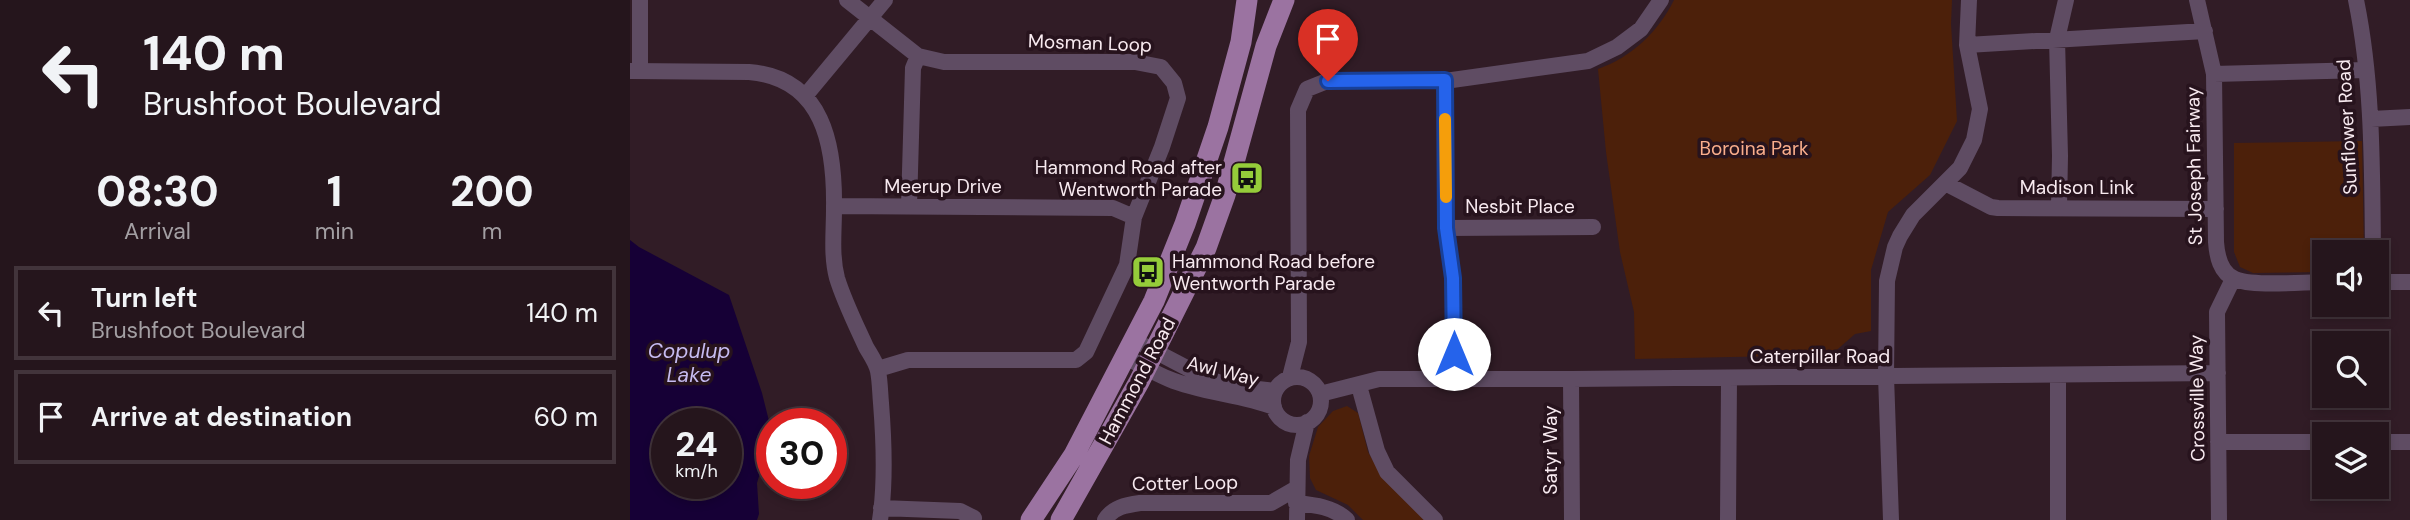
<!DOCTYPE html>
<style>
body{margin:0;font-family:"DM Sans",sans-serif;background:#2d1e25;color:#f1f3f6;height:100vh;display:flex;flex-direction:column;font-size:26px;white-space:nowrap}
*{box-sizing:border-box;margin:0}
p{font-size:23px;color:#a39fa3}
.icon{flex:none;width:38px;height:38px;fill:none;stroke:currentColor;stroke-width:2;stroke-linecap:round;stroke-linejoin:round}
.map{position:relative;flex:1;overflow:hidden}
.panel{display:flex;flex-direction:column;background:#25151c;width:630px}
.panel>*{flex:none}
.hud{background:#25151c;color:#f1f3f6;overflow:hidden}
.buttons{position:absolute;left:1682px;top:240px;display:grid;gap:14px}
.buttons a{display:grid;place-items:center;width:77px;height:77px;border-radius:0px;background:#25151c;box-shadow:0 4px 10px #0003,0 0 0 2px #42343b;font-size:35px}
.speed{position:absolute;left:21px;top:408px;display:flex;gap:14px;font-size:35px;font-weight:700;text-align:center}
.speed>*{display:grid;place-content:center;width:91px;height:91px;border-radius:50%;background:#25151c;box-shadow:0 4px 10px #0003,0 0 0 2px #42343b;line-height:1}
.speed small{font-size:18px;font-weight:400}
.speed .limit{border:10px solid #d22;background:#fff;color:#111}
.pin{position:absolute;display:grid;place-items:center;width:60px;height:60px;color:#fff;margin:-72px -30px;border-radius:50% 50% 50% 0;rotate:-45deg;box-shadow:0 0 7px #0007}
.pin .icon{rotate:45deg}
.me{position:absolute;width:77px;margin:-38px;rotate:0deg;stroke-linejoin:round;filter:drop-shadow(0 0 5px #0008)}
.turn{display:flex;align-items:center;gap:24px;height:147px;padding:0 28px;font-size:32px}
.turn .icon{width:91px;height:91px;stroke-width:2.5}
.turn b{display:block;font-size:49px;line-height:60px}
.eta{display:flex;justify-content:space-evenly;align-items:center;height:119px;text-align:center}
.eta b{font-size:42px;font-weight:800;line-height:49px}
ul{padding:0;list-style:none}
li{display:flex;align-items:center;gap:21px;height:94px;margin:0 14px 10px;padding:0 14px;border:4px solid #42343b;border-radius:0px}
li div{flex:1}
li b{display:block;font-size:26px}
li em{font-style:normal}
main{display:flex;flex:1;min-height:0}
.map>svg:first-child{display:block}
.green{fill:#4c200a}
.water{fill:#160036;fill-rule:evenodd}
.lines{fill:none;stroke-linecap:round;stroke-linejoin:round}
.minor{stroke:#5f4c63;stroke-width:16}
.major{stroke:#9b73a1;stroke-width:21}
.route-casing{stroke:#184099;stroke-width:18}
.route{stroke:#2563eb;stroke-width:12}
.slow{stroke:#f59e0b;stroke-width:12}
.labels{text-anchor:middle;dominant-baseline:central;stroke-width:7;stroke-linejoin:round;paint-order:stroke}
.street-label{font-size:19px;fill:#f8eaf0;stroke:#27131d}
.park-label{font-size:19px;fill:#faae8c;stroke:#27131d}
.poi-label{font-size:19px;fill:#f8eaf0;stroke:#27131d;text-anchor:end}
.water-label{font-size:21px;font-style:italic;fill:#c6bbf1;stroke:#27131d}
</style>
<main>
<section class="panel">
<div class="hud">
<div class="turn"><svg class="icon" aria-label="left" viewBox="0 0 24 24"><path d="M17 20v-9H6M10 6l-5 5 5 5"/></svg><div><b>140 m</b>Brushfoot Boulevard</div></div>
</div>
<div class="eta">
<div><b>08:30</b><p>Arrival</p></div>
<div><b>1</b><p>min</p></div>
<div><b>200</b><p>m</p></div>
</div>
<ul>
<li><svg class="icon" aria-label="left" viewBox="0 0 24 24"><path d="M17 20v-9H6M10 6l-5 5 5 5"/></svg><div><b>Turn left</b><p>Brushfoot Boulevard</p></div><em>140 m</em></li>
<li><svg class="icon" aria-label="arrive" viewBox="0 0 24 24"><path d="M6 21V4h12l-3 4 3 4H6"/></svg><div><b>Arrive at destination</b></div><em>60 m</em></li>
</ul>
</section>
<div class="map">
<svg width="1780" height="520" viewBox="0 0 1780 520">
<rect width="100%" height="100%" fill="#311c26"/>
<path class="green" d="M 1044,0 L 1322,0 L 1321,24 L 1327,121 L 1300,175 L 1258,212 L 1241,270 L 1241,331 L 1225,334 L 1201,355 L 1005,359 L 1004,312 L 990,252 L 976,152 L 968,69 C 1002,57 1028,32 1044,0 Z
M 1732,141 L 1734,252 L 1694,252 L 1694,272 L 1623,273 L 1610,267 L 1604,252 L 1604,143 Z
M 717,406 L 728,413 L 738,452 L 750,473 L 796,520 L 733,520 L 718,505 L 686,490 L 680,478 L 679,456 L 688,427 L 703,411 Z"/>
<path class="water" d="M 0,240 L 9,247 L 99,295 L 132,393 L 142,433 L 127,483 L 129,514 L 127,520 L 0,520 ZM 37,424 L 96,424 L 96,483 L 37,483 Z"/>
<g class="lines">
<path class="minor" d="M 217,0 L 288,56 L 314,62 L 505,62 L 531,67 L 544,83 L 548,98 L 532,147 L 504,217 L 497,265 L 456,352 L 446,360 L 278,360 L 248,369
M 1567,0 L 1584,74 L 1586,242 C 1587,256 1590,273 1605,279 C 1622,287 1673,282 1694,282
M 1726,0 C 1743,83 1742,168 1743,252
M 1337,45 L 1575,31
M 0,71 L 119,72 C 194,78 205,146 204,209 C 204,232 201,255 207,278 C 214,301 226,325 236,347 C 240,354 246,362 248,371 C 250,381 250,392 251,403 C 254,441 256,482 250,520
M 10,71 L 10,0
M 1584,74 L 1736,70
M 815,81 L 816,228 L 823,278 L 824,380
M 176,95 L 255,0
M 1741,119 L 1780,117
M 1315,183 L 1361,207 L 1368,208 L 1586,209
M 204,206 L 483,208 L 504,217
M 279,206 L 283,68 L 288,56
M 1429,208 L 1430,156 L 1427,39 L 1436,0
M 816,228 L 963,227
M 1746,282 L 1780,282
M 515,346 L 578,379 L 601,386 L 645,391
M 495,357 C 510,364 524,373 539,379 C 572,393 610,394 644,407
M 660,377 L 669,342 L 668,110 L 677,89 L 697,81 L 815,81 L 958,61 L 987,47 L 1011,29 L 1031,0
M643 401a24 24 0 1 1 48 0a24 24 0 1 1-48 0Z
M 941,379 L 942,520
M 731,393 L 747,451 L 757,472 L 805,520
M 690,394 L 749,379 L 941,379 L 1588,373
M 1588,442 L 1694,442
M 1746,442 L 1780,442
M 666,503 C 685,505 704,507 717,520
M 251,508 L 330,511 L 344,518
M 475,520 C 483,507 496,505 510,503 L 641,503 L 667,488
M 667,520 L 668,460 L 677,422
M 1098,520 L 1099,378
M 1261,520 L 1256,376 L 1257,281 L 1265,247 L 1270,236 L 1283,215 L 1330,168 L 1344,140 L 1350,109 L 1337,45 L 1339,0
M 1428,520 L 1428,375
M 1589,520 L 1587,312 L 1603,279"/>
<path class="major" d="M 401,520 L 444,455 L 524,301 L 555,224 L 588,127 L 611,42 L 617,0
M 431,520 L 509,382 L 576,248 L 595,195 L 636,46 L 654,0"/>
</g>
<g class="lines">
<defs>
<path id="route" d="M 698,81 L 815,80 L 816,228 L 823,278 L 824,354"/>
</defs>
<use href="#route" class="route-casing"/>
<use href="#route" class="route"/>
<path class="slow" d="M 815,119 L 816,197"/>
</g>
<defs>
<symbol id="bus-square" viewBox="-11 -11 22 22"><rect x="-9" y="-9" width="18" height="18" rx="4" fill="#95cc3a" stroke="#27131d"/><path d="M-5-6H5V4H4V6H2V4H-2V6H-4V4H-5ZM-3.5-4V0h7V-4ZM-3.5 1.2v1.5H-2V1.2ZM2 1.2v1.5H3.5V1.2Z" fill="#111"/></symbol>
</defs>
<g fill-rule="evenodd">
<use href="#bus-square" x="598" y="159" width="38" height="38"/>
<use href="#bus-square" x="499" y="253" width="38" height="38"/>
</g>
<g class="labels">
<g class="street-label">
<text transform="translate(460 43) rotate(2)">Mosman Loop</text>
<text transform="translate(1717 127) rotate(-93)">Sunflower Road</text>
<text transform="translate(1564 166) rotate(-91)">St Joseph Fairway</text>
<text x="313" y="186">Meerup Drive</text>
<text x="1447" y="187">Madison Link</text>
<text x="890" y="206">Nesbit Place</text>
<text x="1190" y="356">Caterpillar Road</text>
<text transform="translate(593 371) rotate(14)">Awl Way</text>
<text transform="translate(507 381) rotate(-62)">Hammond Road</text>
<text transform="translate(1567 398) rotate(-91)">Crossville Way</text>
<text transform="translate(920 450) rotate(-90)">Satyr Way</text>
<text transform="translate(555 483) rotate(-1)">Cotter Loop</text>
</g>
<g class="park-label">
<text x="1124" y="148">Boroina Park</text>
</g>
<g class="poi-label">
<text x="592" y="167">Hammond Road after<tspan x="592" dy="22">Wentworth Parade</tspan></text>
<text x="542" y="261" text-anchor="start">Hammond Road before<tspan x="542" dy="22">Wentworth Parade</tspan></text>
</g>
<g class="water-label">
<text x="59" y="351">Copulup<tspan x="59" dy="24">Lake</tspan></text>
</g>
</g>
</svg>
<div class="buttons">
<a><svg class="icon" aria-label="sound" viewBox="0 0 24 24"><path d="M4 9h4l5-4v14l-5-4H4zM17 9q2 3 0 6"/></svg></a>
<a><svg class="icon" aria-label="search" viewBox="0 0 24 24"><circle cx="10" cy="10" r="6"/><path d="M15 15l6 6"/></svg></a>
<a><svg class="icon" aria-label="layers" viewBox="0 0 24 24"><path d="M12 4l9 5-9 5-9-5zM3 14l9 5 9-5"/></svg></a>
</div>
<div class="speed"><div>24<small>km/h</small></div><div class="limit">30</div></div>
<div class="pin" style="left:698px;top:81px;background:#d93025"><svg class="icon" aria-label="arrive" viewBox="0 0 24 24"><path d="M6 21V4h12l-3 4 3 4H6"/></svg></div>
<svg class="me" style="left:824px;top:354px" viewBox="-20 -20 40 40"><circle r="19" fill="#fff"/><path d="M0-13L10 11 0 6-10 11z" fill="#2563eb"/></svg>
</div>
</main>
